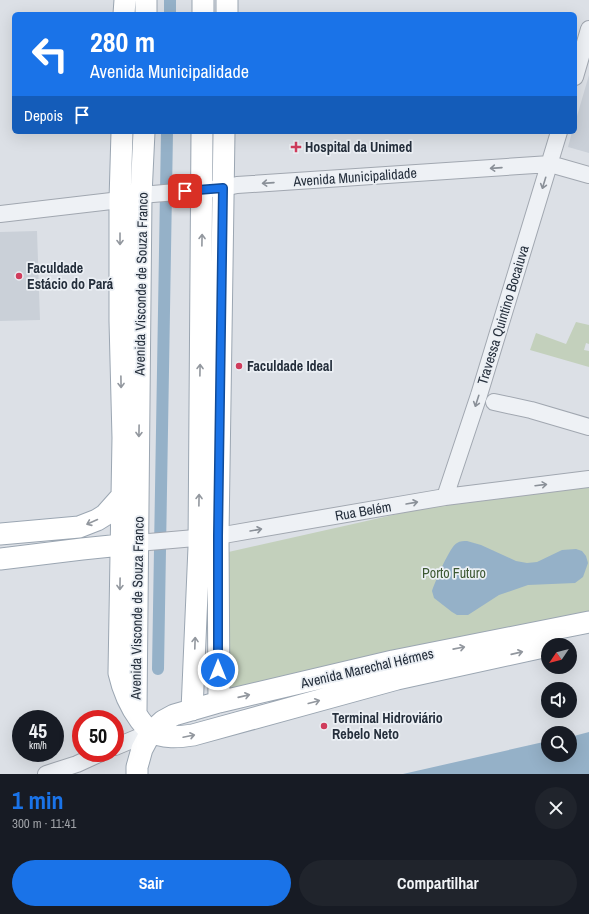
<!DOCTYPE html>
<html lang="pt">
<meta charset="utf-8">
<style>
body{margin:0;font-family:"Archivo Narrow",sans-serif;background:#20242c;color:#f1f3f6;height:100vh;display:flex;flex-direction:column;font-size:15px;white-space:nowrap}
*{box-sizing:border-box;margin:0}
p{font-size:13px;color:#9ea1a6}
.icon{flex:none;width:22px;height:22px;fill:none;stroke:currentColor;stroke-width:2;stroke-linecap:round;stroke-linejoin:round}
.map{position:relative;height:774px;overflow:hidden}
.drawer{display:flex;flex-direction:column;background:#171b24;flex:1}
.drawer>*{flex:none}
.top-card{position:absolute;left:12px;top:12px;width:565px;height:122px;border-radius:6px;box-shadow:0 4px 16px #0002;background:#1a73e8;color:#fff;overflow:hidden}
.needle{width:26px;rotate:235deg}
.fabs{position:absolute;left:541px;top:638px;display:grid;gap:8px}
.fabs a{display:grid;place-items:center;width:36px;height:36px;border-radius:50%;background:#171b24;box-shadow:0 4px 16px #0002;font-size:20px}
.speed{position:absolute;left:12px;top:710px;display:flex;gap:8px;font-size:20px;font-weight:700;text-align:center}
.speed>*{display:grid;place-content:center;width:52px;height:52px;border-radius:50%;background:#171b24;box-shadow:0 4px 16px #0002;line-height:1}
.speed small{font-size:10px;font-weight:400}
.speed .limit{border:6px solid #d22;background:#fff;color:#111}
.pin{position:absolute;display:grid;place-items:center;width:34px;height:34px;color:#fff;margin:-17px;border-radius:8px;box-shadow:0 2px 6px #0006}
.me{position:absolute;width:44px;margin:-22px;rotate:0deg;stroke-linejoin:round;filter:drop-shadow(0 0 3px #0008)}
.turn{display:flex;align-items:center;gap:14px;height:84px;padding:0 12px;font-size:18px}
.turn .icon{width:52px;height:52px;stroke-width:2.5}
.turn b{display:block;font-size:28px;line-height:34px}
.then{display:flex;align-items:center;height:38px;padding:0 12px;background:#0003;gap:8px;font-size:15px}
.round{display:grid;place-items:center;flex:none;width:42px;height:42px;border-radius:21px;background:#20242c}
.headline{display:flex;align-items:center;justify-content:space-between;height:68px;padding:0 12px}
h1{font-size:24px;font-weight:700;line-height:30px;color:#1a73e8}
.primary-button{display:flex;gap:8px;margin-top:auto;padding:8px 12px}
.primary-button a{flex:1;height:46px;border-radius:24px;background:#1a73e8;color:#fff;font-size:16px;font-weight:700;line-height:46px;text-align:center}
.primary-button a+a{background:#20242c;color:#f1f3f6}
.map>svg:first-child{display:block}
.built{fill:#cad0d8}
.green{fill:#c3d0bc}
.water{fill:#95b1c8}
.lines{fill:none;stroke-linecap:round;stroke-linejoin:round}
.canal{stroke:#95b1c8;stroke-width:12}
.minor-casing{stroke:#a1a7b0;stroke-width:18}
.major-casing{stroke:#9ba6b2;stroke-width:23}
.minor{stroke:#eef1f5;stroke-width:16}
.major{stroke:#fff;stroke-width:21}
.oneway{stroke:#8a9098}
.oneway2{stroke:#92979e}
.route-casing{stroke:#114b97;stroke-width:10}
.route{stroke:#1a73e8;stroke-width:7}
.poi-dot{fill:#d03c5c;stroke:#ebeff4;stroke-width:1.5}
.labels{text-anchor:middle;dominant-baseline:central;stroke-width:3.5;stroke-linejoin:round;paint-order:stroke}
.poi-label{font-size:14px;font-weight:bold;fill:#252f3c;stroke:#ebeff4;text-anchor:start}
.street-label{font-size:14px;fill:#252f3c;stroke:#ebeff4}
.park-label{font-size:14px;fill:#3c5832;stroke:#ebeff4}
</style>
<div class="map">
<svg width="589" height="774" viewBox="0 0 589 774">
<rect width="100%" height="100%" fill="#dce0e6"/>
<path class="built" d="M 589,75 L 589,153 L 568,147 L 572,132 L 575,132 L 575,123 Z
M 37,231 L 40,320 L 0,321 L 0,232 Z"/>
<path class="green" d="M 576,322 L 589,325 L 589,344 L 586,343 L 584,350 L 589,351 L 589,367 L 530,350 L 536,333 L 566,344 Z
M 589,486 L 589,615 L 226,692 L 224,553 L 442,504 Z"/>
<path class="water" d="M 467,541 L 481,545 L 516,561 L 527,563 L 537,562 L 562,550 L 576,549 L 582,551 L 586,556 L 588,563 L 583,577 L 575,583 L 528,585 L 499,595 L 468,615 L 457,615 L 452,612 L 434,598 L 432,591 C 435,582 450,546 457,543 C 460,541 464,541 467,541 Z
M 589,732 L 589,774 L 403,774 L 548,741 L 548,755 L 570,755 L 570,737 Z"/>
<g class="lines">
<path class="canal" d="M 170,14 L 170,0
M 158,669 L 167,132"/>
<defs>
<path id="minor" d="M 575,77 L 589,29
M 0,214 L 120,200 L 141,195 L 223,188 L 237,185 L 550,164 L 589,175
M 494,402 L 531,410 L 589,427
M 445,497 L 479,395 L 559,132
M 126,544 L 218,536 L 445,497 L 589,479
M 115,747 L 151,732
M 46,774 L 77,764 L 101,753"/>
<path id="major" d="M 124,14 L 125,0
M 146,14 L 146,0
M 203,14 L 203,0
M 227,14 L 227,0
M 122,132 L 120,200 L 120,321 L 123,438 L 119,673 C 123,691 129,705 140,720 C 143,724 147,729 151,731 C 162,739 180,737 193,735 L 397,679 L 548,646
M 0,534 L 79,527 L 97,520 L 105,515 L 121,497
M 0,559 L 82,549 L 121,545
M 219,702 L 218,536 L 224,132
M 192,710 L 199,547 L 202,132
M 136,712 L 141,195 L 144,132
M 137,774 L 137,767 L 142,749 L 151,732 L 163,721 L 174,715 L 219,702 L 393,661 L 589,622"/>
</defs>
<use href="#minor" class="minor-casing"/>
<use href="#major" class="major-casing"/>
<use href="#minor" class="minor"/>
<use href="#major" class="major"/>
</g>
<defs><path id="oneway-shaft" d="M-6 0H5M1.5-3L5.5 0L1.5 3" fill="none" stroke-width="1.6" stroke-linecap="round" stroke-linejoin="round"/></defs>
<g class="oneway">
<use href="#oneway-shaft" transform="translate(496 168) rotate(176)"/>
<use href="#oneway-shaft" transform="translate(268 183) rotate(176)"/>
<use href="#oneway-shaft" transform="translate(544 183) rotate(107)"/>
<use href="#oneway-shaft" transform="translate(477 401) rotate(108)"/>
<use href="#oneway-shaft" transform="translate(541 485) rotate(-7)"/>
<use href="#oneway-shaft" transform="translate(412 503) rotate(-10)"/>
<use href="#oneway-shaft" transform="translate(256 530) rotate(-10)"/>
</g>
<g class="oneway2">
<use href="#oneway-shaft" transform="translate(120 239) rotate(90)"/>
<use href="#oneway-shaft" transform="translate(202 240) rotate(-89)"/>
<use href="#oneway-shaft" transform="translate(200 370) rotate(-89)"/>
<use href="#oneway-shaft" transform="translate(121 382) rotate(89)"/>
<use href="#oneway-shaft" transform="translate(139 431) rotate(91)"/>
<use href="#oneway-shaft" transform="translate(199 500) rotate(-89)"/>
<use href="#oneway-shaft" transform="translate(92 522) rotate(156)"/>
<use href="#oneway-shaft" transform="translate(120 584) rotate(91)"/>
<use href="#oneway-shaft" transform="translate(195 643) rotate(-88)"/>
<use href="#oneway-shaft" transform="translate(459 648) rotate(-11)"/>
<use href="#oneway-shaft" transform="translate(517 653) rotate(-13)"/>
<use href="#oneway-shaft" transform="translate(244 696) rotate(-13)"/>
<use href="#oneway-shaft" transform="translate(314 702) rotate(-15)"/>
<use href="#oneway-shaft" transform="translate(189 736) rotate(-12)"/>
</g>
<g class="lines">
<defs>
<path id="route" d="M 185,191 L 223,188 L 218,536 L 218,670"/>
</defs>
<use href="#route" class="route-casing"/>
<use href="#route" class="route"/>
</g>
<g class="poi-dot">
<path d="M294 141h4v4h4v4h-4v4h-4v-4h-4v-4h4z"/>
<circle cx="19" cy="276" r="4"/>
<circle cx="239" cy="366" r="4"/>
<circle cx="324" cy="726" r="4"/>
</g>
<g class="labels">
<g class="poi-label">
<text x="305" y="147">Hospital da Unimed</text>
<text x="27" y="268">Faculdade<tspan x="27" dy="16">Estácio do Pará</tspan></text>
<text x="247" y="366">Faculdade Ideal</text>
<text x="332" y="718">Terminal Hidroviário<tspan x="332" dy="16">Rebelo Neto</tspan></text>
</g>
<g class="street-label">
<text transform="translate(355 177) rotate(-4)">Avenida Municipalidade</text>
<text transform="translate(141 284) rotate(-89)">Avenida Visconde de Souza Franco</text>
<text transform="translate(503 315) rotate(-73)">Travessa Quintino Bocaiuva</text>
<text transform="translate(363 511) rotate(-10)">Rua Belém</text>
<text transform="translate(137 608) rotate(-89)">Avenida Visconde de Souza Franco</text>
<text transform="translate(367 668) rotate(-13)">Avenida Marechal Hérmes</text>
</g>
<g class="park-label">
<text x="454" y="573">Porto Futuro</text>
</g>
</g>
</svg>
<div class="fabs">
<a><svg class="needle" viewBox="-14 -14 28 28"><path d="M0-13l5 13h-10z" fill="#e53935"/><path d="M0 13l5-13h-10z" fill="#9ea1a6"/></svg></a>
<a><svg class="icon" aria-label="sound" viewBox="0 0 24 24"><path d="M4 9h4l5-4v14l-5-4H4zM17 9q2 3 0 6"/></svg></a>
<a><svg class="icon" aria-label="search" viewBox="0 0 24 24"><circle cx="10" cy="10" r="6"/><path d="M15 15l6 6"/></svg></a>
</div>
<div class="speed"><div>45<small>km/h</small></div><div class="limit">50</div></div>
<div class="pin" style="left:185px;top:191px;background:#d93025"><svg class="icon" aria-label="arrive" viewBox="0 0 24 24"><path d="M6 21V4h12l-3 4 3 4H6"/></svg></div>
<svg class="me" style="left:218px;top:670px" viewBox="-20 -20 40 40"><circle r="17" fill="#1a73e8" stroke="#fff" stroke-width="3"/><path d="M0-11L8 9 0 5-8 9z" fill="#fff"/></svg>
<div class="top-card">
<div class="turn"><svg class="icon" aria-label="left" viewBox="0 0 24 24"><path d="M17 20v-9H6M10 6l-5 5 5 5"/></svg><div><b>280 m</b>Avenida Municipalidade</div></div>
<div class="then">Depois<svg class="icon" aria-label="arrive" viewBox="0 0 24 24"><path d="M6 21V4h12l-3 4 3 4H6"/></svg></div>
</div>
</div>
<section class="drawer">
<div class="headline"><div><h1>1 min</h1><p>300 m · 11:41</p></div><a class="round"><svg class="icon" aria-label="close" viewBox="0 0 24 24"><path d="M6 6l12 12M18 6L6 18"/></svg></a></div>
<div class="primary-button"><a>Sair</a><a>Compartilhar</a></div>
</section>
